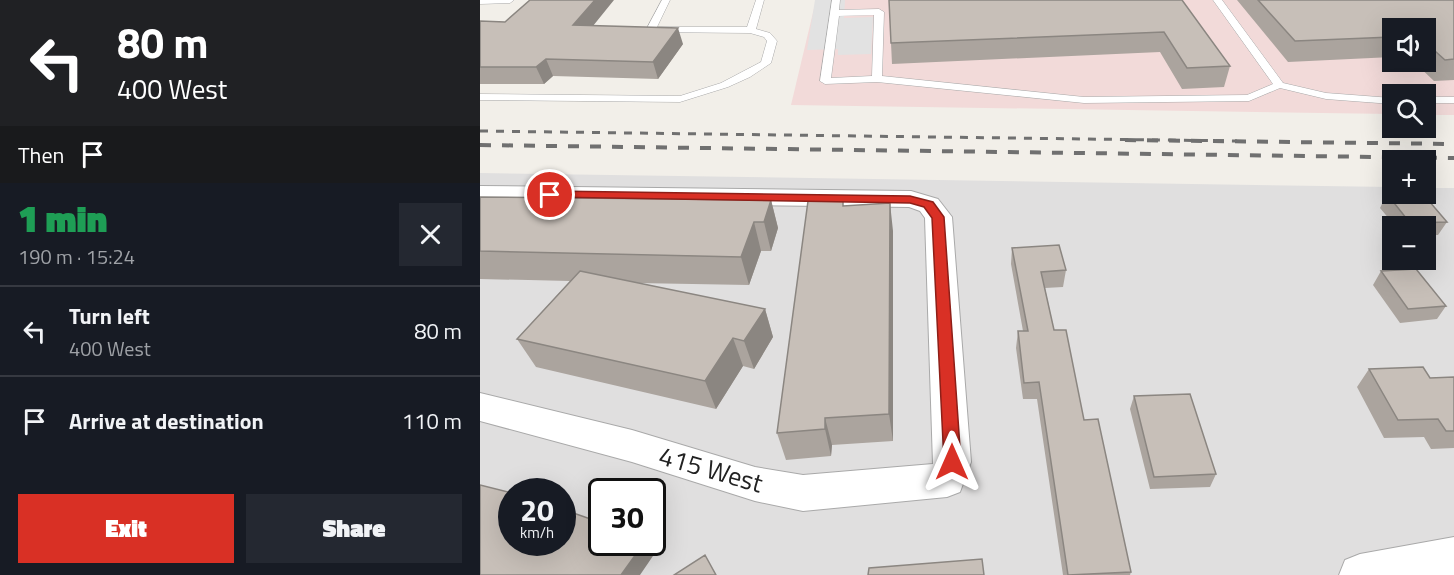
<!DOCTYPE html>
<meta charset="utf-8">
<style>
body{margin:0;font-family:"Titillium Web",sans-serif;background:#242831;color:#f1f3f6;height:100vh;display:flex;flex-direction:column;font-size:22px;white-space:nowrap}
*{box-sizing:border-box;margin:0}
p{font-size:20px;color:#9ea1a6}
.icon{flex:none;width:33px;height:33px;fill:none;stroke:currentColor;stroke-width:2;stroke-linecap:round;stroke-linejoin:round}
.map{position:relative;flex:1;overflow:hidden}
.drawer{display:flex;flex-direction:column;background:#171b24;width:480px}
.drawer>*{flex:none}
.hud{background:#202124;color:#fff;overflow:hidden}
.fabs{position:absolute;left:902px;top:18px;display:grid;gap:12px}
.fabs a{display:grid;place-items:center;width:54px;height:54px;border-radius:0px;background:#171b24;box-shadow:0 6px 24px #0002;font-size:30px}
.speed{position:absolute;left:18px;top:478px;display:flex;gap:12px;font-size:30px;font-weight:700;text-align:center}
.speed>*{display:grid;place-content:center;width:78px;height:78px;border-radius:50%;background:#171b24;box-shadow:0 6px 24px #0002;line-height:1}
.speed small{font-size:15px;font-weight:400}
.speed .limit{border:3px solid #111;border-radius:9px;background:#fff;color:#111}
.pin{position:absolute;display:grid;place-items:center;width:51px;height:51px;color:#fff;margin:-26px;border:3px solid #fff;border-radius:50%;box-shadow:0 2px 6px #0007}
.me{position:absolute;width:66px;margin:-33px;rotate:0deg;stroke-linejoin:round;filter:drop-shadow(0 0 4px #0008)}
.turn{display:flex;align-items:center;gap:21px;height:126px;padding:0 18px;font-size:27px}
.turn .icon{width:78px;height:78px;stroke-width:2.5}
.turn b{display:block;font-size:42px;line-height:51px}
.then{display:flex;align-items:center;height:57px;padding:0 18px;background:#0003;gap:12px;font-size:22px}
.round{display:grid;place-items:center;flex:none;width:63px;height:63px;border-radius:0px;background:#242831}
.overview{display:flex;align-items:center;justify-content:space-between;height:102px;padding:0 18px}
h1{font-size:36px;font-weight:800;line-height:45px;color:#1e9e55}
.cta{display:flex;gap:12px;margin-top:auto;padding:12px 18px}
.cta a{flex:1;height:69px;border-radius:0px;background:#d93025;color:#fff;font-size:24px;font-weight:800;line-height:69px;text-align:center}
.cta a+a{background:#242831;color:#f1f3f6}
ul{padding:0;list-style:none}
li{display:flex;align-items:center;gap:18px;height:90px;padding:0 18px;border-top:2px solid #363941}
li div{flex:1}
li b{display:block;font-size:22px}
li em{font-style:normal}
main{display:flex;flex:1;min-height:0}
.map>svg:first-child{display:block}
.residential{fill:#e0dfdf;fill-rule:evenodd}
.commercial{fill:#f2dad9;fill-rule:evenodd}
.parking{fill:#e2e2e2}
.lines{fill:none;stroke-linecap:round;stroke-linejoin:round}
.service-casing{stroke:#a9a9a9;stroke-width:1}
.minor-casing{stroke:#a9a9a9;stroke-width:2}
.service{fill:#fff;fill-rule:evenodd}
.minor{fill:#fff;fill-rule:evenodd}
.rail-far1{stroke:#707070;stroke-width:3;stroke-dasharray:8 8;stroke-linecap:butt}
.rail{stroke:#707070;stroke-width:4;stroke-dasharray:11 11;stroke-linecap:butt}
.wall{fill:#aba49e}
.shaded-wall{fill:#8b8681}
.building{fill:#c7bfb8;stroke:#8b8681;stroke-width:1.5}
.route{fill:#d93025;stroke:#8d1f18;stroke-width:1.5}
.labels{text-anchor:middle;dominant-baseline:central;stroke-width:5;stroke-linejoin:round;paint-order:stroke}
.near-street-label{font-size:26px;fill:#222;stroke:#fff}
</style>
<main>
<section class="drawer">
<div class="hud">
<div class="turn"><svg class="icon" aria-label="left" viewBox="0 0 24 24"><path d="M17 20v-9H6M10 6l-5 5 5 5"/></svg><div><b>80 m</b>400 West</div></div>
<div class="then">Then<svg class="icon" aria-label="arrive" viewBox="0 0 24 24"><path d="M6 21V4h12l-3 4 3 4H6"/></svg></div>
</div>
<div class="overview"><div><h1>1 min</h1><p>190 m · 15:24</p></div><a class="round"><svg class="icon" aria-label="close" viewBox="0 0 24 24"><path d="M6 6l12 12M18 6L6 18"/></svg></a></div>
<ul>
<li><svg class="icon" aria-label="left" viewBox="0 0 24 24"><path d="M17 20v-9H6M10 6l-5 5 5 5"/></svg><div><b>Turn left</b><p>400 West</p></div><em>80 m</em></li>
<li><svg class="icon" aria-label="arrive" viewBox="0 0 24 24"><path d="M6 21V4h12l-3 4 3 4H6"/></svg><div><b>Arrive at destination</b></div><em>110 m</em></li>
</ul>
<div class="cta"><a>Exit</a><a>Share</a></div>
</section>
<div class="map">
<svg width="974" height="575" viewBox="0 0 974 575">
<rect width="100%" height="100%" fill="#f2efe9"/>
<path class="residential" d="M 0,173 L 912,187 L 912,194 L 945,194 L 945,188 L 974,188 L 974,575 L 0,575 ZM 912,226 L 945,226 L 945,260 L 912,260 ZM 32,492 L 82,492 L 82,543 L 32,543 ZM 122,492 L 172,492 L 172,543 L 122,543 Z"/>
<path class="commercial" d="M 336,0 L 974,0 L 974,115 L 945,115 L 945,94 L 912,94 L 912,114 L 311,105 ZM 912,28 L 945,28 L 945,62 L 912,62 Z"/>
<path class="parking" d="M 335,0 L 365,0 L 364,18 L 393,17 L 391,54 L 358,55 L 358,49 L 327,50 Z"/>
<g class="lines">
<defs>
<path id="service" d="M 0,0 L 34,0 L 30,3 L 0,4 Z
M 182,0 L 190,0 L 177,27 L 267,27 L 276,0 L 284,0 L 276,29 L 290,33 L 297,41 L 291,63 L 270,77 L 248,87 L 200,102 L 0,100 L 0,94 L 200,96 L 241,83 L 281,62 L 287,41 L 284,37 L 270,33 L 168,32 L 166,30 Z
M 352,0 L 360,0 L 359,10 L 399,9 L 404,12 L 402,76 L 604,97 L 767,95 L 793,84 L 733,0 L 742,0 L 803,83 L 846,93 L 912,98 L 912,104 L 846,99 L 800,88 L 769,101 L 604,103 L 397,82 L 345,84 L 340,81 ZM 394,15 L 392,76 L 351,78 L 359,16 Z
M 945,97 L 974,97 L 974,103 L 945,103 Z"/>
<path id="minor" d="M 0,186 L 431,191 L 458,199 L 472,217 L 491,462 L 480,492 L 467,497 L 323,511 L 275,501 L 152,462 L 0,421 L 0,393 L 152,430 L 275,467 L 323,475 L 453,464 L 445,218 L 440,211 L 429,207 L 0,202 Z
M 974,537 L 974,575 L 859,575 L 865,560 L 880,554 Z"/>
</defs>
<use href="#service" class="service-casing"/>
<use href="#minor" class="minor-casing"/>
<use href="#service" class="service"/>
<use href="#minor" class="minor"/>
<path class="rail-far1" d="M 0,131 L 757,141"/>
<path class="rail" d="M 645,140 L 974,144
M 0,145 L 974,158"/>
</g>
<path class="wall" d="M 702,0 L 750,66 L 744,87 L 702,89 L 680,52 L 412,64 L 411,43 Z
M 757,0 L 974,0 L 974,80 L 954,81 L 934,62 L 945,62 L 945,28 L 912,28 L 912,57 L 808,62 Z
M 0,21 L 113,26 L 203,44 L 178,79 L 73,76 L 64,84 L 0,84 Z
M 907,194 L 967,222 L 958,235 L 945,235 L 945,226 L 915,226 L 900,208 Z
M 0,197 L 291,200 L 298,228 L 291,251 L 281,251 L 269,285 L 156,283 L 285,309 L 293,337 L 274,369 L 263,366 L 236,409 L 56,367 L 37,339 L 90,281 L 0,279 Z
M 364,206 L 413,231 L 413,441 L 352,445 L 351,456 L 306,460 L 297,433 Z
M 532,248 L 586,270 L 583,287 L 565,288 L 574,330 L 651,572 L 650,575 L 583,575 L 557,399 L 543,399 L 536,348 L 538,331 L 543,331 L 531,264 Z
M 901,271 L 966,306 L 957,319 L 920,323 L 893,285 Z
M 889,369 L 950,378 L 974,377 L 974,448 L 951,449 L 944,437 L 904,438 L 877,387 Z
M 654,396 L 736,474 L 730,487 L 670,489 L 650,409 Z"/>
<path class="shaded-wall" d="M 115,0 L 134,0 L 100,42 L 93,25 Z
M 198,28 L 203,44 L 178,79 L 173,62 Z
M 66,59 L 73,76 L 64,84 L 56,67 Z
M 291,200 L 298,228 L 291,251 L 284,222 Z
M 410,203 L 413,231 L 413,441 L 409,414 Z
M 274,222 L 281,251 L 269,285 L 261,257 Z
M 285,309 L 293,337 L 274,369 L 264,341 Z
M 253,338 L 263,366 L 236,409 L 225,381 Z
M 345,418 L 352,445 L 351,456 L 345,429 Z
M 164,543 L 168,543 L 175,553 L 160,575 L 141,575 Z"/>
<path class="building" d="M 50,0 L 115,0 L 93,25 L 198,28 L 173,62 L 66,59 L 56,67 L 0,67 L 0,21 L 25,22 Z
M 409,0 L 702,0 L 750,66 L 707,68 L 684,32 L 411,43 Z
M 778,0 L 974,0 L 974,59 L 965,60 L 945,42 L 945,28 L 912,28 L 912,37 L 815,41 Z
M 907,194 L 943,194 L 967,222 L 930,223 Z
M 0,197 L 291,200 L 284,222 L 274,222 L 261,257 L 0,251 Z
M 363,200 L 363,206 L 410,203 L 409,414 L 345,418 L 345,429 L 297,433 L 328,201 Z
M 579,245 L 586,270 L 561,272 L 574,330 L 586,330 L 604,420 L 618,419 L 651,572 L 588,575 L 559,382 L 544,383 L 538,331 L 548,331 L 532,248 Z
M 936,269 L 966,306 L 928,309 L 901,271 Z
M 100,271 L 285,309 L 264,341 L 253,338 L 225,381 L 37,339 Z
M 943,367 L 950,378 L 974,377 L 974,431 L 966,431 L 958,419 L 918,420 L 889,369 Z
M 710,394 L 736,474 L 674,477 L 654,396 Z
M 0,485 L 32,493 L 32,543 L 82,543 L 82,509 L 122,523 L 122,543 L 164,543 L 141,575 L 0,575 Z
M 225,555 L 236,575 L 194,575 Z
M 502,559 L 504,575 L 388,575 L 389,568 Z"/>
<path class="route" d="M 70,191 L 430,196 L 453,202 L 464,217 L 481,462 L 478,467 L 472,469 L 466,467 L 464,462 L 452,218 L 444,207 L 430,203 L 66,197 L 66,192 Z"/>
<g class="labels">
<g class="near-street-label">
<text transform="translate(231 469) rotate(16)">415 West</text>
</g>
</g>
</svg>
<div class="fabs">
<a><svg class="icon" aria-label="sound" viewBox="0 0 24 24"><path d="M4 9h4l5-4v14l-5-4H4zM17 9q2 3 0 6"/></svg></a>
<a><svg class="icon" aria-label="search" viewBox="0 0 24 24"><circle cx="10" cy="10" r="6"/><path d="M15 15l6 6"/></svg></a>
<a>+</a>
<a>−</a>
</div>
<div class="speed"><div>20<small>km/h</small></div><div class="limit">30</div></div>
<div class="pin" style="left:70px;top:195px;background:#d93025"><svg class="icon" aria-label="arrive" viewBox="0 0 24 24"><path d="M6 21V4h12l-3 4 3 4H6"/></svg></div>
<svg class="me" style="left:472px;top:462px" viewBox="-20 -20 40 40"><path d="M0-17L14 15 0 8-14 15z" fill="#d93025" stroke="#fff" stroke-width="4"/></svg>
</div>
</main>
